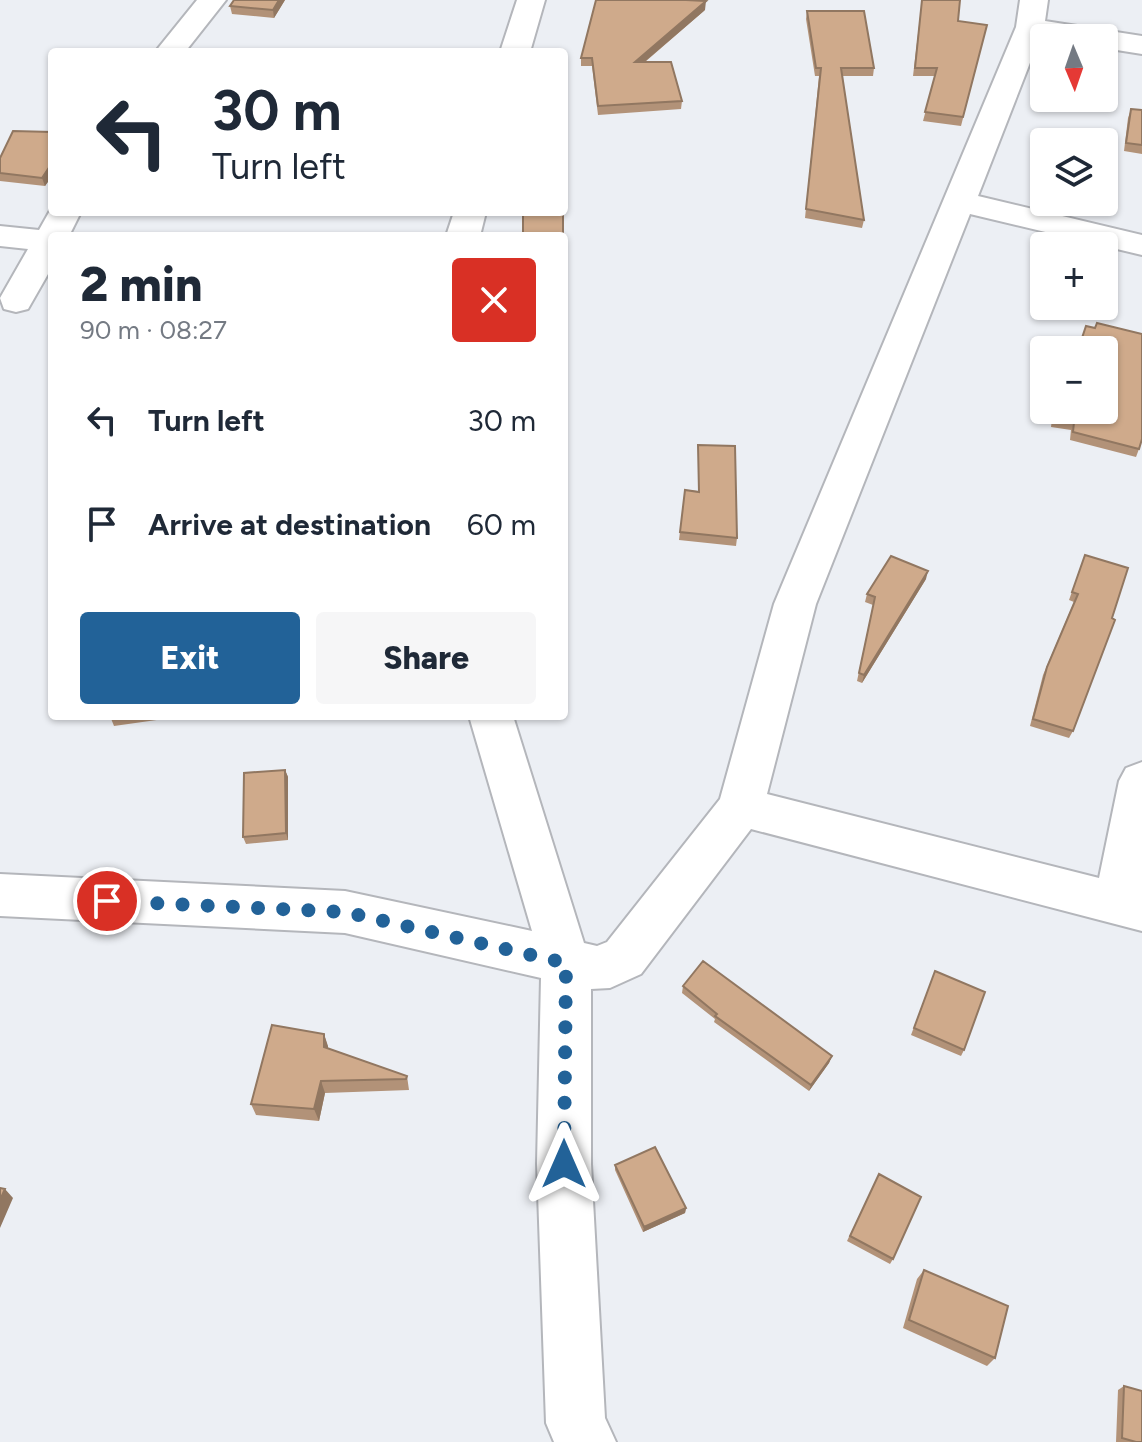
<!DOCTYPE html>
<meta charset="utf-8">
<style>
body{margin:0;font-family:Figtree,sans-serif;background:#f6f6f7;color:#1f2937;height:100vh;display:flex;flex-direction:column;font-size:30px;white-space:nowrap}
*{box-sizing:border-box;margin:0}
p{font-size:26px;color:#747a83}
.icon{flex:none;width:44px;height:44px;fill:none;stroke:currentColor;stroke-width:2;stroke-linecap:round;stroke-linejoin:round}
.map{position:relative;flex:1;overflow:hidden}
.drawer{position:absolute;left:48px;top:232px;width:520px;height:488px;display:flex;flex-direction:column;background:#fff;border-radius:8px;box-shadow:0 2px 6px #0004}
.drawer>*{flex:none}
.guide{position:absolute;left:48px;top:48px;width:520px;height:168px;border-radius:8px;box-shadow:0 2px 6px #0004;background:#fff;color:#1f2937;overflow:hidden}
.needle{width:52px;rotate:178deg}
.tools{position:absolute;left:1030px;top:24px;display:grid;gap:16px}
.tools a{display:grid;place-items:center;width:88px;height:88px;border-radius:8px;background:#fff;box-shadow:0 2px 6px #0004;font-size:40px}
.pin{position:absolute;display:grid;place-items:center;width:68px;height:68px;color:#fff;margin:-34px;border:4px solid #fff;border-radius:50%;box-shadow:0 2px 8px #0007}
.me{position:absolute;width:88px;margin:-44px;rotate:0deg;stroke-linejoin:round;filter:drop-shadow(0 0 6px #0008)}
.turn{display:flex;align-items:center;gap:28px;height:168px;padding:0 32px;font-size:36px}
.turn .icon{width:104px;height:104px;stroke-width:2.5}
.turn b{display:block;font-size:56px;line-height:68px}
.round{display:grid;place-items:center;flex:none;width:84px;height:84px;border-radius:8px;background:#f6f6f7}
.summary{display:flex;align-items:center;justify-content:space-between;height:136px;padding:0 32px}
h1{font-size:48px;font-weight:800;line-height:60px}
.button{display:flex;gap:16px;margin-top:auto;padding:16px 32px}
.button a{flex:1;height:92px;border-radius:8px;background:#226298;color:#fff;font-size:32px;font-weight:800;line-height:92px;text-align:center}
.button a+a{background:#f6f6f7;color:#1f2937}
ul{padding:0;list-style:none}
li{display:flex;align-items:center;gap:24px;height:104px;padding:0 32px}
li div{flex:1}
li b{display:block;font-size:30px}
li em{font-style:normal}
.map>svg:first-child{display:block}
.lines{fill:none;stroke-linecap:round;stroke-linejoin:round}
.minor-casing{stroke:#b4b6bb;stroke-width:4}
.minor{fill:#fff;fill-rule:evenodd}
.wall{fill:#b29278}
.shaded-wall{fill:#917761}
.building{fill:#cfaa8b;stroke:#917761;stroke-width:2}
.route{stroke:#226298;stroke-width:14;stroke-dasharray:0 25.2}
</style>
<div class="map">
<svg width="1142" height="1442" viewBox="0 0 1142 1442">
<rect width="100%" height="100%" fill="#eceff4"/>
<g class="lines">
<defs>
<path id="minor" d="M 197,0 L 226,0 L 185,52 L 155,52 Z
M 517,0 L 545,0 L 530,52 L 500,52 Z
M 1020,0 L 1048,0 L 1045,21 L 1142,36 L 1142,54 L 1104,48 L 1104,38 L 1040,37 L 978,196 L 1142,235 L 1142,255 L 970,214 L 816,604 L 767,794 L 1099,878 L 1119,781 L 1126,768 L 1142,762 L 1142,931 L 751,829 L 641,974 L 610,988 L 591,989 L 591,1164 L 605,1418 L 616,1442 L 554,1442 L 546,1423 L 537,1164 L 541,978 L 345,933 L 0,916 L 0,874 L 345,891 L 532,931 L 469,716 L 513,716 L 584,943 L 597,946 L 607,942 L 720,799 L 774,604 L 1016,27 Z
M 52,207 L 52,212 L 81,212 L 69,236 L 52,236 L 52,267 L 28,309 L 16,312 L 4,309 L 0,298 L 28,249 L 0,246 L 0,226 L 39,230 Z
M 454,212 L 486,212 L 480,236 L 446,236 Z"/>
</defs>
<use href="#minor" class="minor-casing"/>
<use href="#minor" class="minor"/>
</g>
<path class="wall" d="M 285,0 L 274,18 L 232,14 L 230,6 Z
M 922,0 L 960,0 L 958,21 L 987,25 L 961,126 L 923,121 L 935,76 L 913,76 Z
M 705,10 L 645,62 L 682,101 L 681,109 L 598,115 L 592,66 L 581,66 L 581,58 Z
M 807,11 L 874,68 L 873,76 L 842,76 L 864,220 L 862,228 L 805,218 L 819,76 L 815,76 L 806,19 Z
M 1131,109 L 1142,110 L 1142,154 L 1124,151 L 1128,118 Z
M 52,132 L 52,176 L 45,186 L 0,181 L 0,158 Z
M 1053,410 L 1104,410 L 1139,449 L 1136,457 L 1070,440 L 1071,430 L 1051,427 Z
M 698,445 L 737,538 L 736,546 L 679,540 L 685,490 L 698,491 Z
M 1085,555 L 1073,731 L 1069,738 L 1030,726 L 1043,675 L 1074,602 L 1069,600 Z
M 926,579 L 862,683 L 857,681 L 873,605 L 865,602 L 867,594 Z
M 110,716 L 185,716 L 114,726 Z
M 275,716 L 323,716 L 276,720 Z
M 285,770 L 288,777 L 288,840 L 246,844 L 243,837 Z
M 935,971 L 964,1050 L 961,1056 L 911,1035 Z
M 683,986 L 832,1056 L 829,1063 L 809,1091 L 714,1022 L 715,1019 L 682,993 Z
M 324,1034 L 328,1048 L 407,1076 L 409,1090 L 325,1093 L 319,1121 L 256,1115 L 251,1104 Z
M 615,1165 L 686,1208 L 685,1213 L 643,1232 L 615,1170 Z
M 879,1174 L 893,1259 L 890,1264 L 847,1241 Z
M 924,1270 L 995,1358 L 987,1366 L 903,1328 L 917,1279 Z
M 1124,1386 L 1142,1442 L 1116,1442 L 1118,1390 Z"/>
<path class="shaded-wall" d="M 279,0 L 285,0 L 274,18 L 273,10 Z
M 706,1 L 705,10 L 635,70 L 635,62 Z
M 52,163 L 52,176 L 45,186 L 42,178 Z
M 928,571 L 926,579 L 862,683 L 864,675 Z
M 285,770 L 288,777 L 288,840 L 286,833 Z
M 324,1034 L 328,1046 L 328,1059 L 324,1047 Z
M 832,1056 L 829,1063 L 809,1091 L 811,1085 Z
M 321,1081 L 325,1093 L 319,1121 L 314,1109 Z
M 5,1189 L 13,1198 L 0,1228 L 0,1200 Z
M 686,1208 L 685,1213 L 643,1232 L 644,1227 Z"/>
<path class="building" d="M 234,0 L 279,0 L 273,10 L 230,6 Z
M 596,0 L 686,0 L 706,1 L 635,62 L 671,62 L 682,101 L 598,106 L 592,58 L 581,58 Z
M 922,0 L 960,0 L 958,21 L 987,25 L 963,117 L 925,112 L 937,68 L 915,68 Z
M 807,11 L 864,11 L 874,68 L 841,68 L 864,220 L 806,209 L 821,68 L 816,68 Z
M 1131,109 L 1142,110 L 1142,145 L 1126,143 Z
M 13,131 L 52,132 L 52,163 L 42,178 L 0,173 L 0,158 Z
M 523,212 L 563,212 L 563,236 L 523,236 Z
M 1097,323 L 1142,334 L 1142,439 L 1139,449 L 1073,432 L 1074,422 L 1054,418 L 1055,410 L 1104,410 L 1104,350 L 1078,350 L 1086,326 L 1095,328 Z
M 698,445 L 735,446 L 737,538 L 680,532 L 685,490 L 699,492 Z
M 1085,555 L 1128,568 L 1112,618 L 1115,620 L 1073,731 L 1033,719 L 1047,667 L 1078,594 L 1072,592 Z
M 891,556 L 928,571 L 864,675 L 859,673 L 875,597 L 867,594 Z
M 285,770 L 286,833 L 243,837 L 244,773 Z
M 703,961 L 832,1056 L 811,1085 L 715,1016 L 717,1014 L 683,986 Z
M 935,971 L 985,992 L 964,1050 L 914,1028 Z
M 272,1025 L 324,1034 L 324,1047 L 407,1076 L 406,1079 L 321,1081 L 314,1109 L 251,1104 Z
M 655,1147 L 686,1208 L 644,1227 L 615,1165 Z
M 879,1174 L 921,1197 L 893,1259 L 850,1236 Z
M 0,1188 L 5,1189 L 0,1200 Z
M 924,1270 L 1008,1306 L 995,1358 L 909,1320 Z
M 1124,1386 L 1142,1391 L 1142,1442 L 1136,1442 L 1122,1438 Z"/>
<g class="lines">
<path class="route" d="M 107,901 L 345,912 L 566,963 L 564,1164"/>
</g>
</svg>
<div class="tools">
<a><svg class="needle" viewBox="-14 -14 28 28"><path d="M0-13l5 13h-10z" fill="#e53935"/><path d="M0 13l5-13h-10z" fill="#747a83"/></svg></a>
<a><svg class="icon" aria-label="layers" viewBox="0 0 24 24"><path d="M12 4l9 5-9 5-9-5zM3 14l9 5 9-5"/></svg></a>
<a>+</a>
<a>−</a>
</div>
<div class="pin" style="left:107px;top:901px;background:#d93025"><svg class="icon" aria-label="arrive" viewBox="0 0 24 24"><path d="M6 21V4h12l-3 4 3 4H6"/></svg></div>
<svg class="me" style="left:564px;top:1164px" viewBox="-20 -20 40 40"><path d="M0-17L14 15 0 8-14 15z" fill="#226298" stroke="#fff" stroke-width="4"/></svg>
<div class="guide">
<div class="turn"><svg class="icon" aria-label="left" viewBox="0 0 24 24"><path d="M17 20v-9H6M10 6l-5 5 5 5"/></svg><div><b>30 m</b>Turn left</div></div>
</div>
<section class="drawer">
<div class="summary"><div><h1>2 min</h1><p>90 m · 08:27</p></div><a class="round" style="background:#d93025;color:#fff"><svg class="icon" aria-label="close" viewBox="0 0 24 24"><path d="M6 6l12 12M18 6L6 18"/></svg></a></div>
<ul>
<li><svg class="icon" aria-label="left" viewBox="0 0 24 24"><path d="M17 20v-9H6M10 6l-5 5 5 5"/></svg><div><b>Turn left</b></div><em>30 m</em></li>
<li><svg class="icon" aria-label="arrive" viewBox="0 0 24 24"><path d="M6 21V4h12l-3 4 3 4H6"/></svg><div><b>Arrive at destination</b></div><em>60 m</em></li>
</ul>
<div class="button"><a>Exit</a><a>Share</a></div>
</section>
</div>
